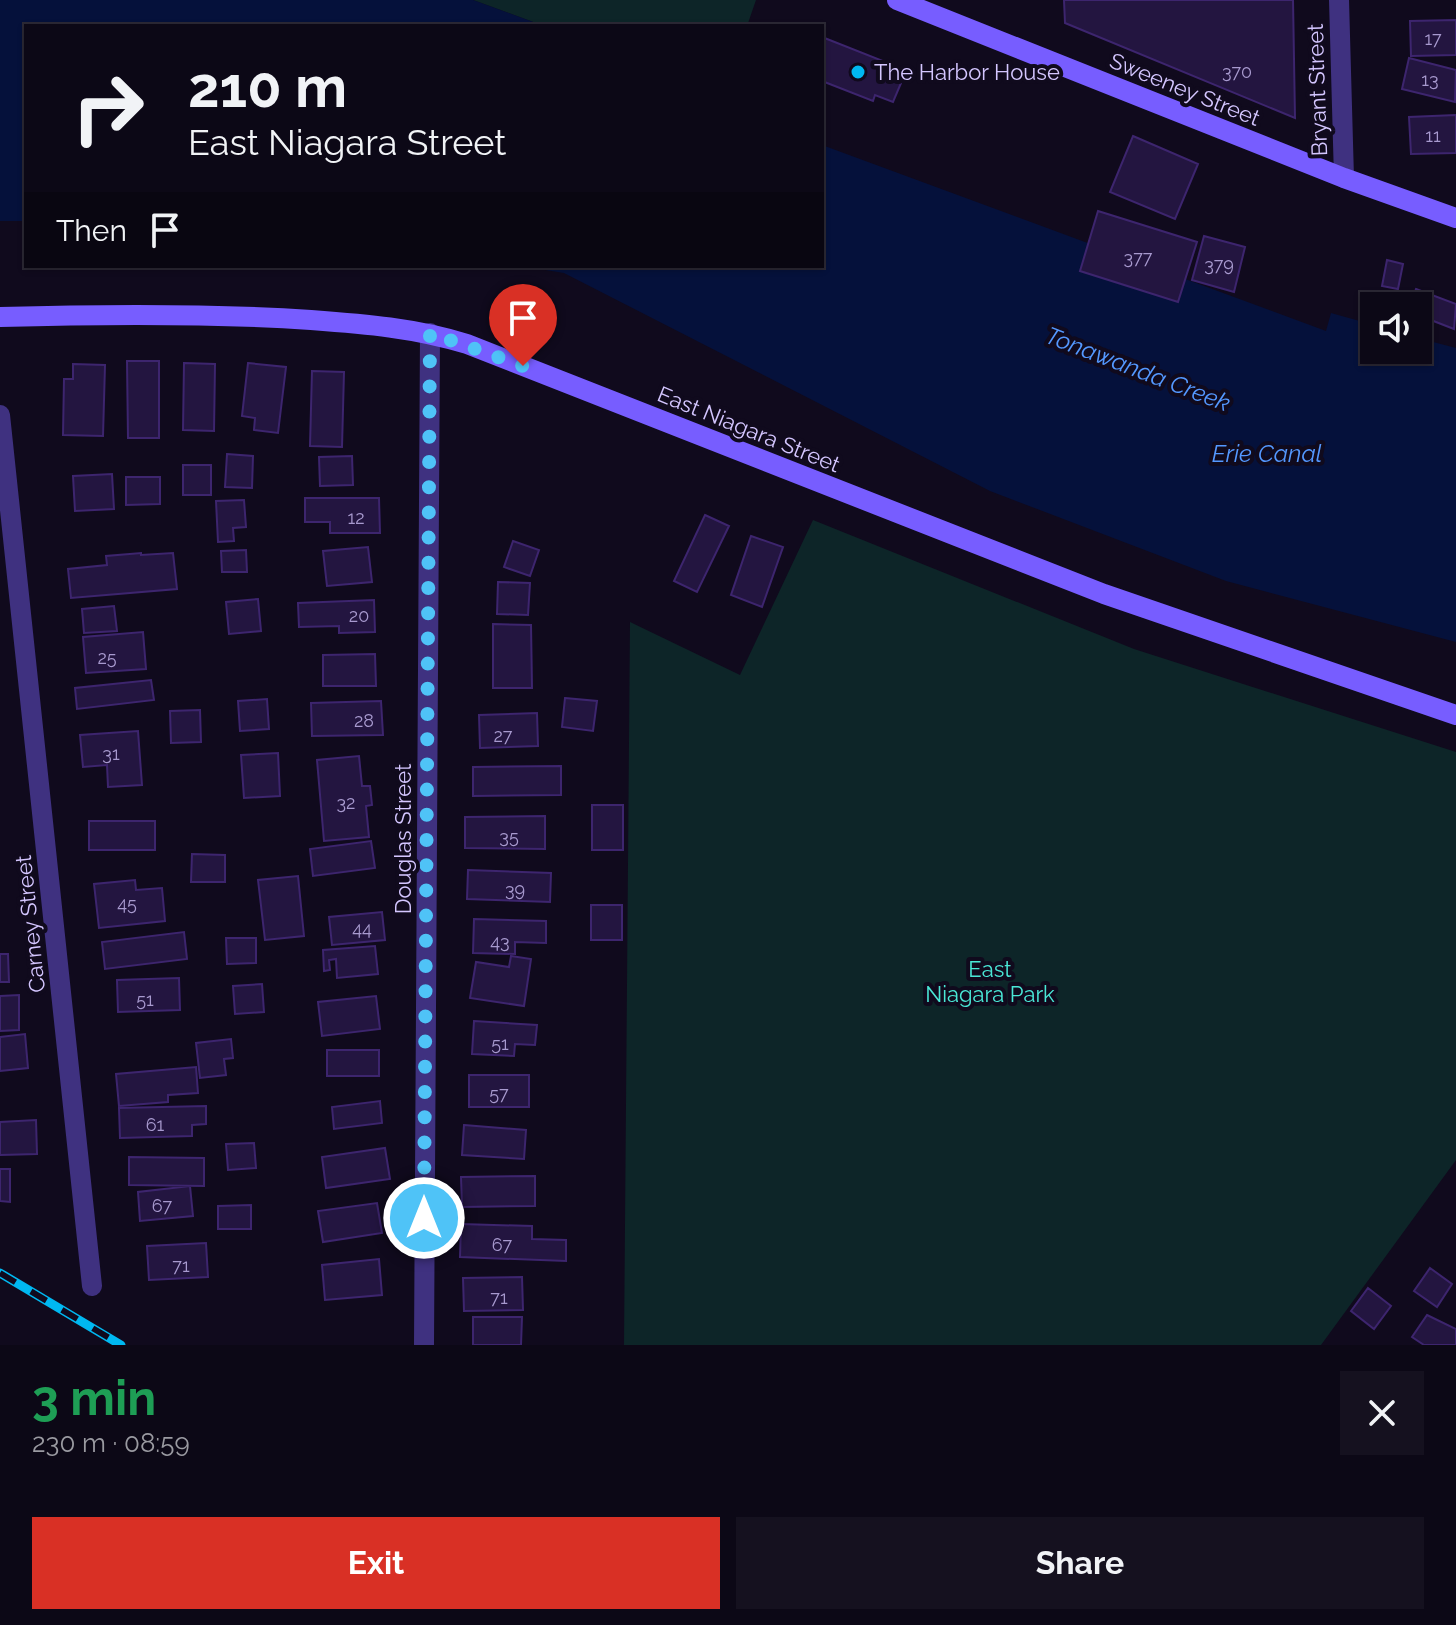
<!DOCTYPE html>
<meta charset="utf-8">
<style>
body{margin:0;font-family:Raleway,sans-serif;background:#15111f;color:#f1f3f6;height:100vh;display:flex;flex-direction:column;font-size:30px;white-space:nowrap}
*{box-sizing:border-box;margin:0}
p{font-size:26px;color:#9a9aa1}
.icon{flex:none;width:44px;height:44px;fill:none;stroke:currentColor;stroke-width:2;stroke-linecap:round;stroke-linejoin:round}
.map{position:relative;height:1345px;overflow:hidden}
.drawer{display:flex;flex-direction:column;background:#0c0816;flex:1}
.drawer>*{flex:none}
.banner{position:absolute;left:24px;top:24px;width:800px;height:244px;border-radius:0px;box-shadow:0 2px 6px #0004,0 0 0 2px #2c2935;background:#0c0816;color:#f1f3f6;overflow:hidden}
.buttons{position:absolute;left:1360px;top:292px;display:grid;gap:16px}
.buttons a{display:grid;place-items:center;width:72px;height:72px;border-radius:0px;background:#0c0816;box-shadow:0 2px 6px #0004,0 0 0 2px #2c2935;font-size:40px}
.pin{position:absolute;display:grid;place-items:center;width:68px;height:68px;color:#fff;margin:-82px -34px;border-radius:50% 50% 50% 0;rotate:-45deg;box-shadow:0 0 8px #0007}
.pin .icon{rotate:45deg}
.me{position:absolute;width:88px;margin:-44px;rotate:0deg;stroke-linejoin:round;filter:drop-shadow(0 0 6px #0008)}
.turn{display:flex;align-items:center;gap:28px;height:168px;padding:0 32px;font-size:36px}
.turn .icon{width:104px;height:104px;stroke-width:2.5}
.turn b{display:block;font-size:56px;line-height:68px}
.then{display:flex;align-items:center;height:76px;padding:0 32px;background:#0003;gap:16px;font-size:30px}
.round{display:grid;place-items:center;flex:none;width:84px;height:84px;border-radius:0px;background:#15111f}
.headline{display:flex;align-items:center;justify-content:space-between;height:136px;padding:0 32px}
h1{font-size:48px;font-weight:700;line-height:60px;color:#1e9e55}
.primary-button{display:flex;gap:16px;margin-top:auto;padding:16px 32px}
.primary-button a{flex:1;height:92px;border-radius:0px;background:#d93025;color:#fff;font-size:32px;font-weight:700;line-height:92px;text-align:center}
.primary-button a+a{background:#15111f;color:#f1f3f6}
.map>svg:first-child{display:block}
.green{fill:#0d2528}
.water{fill:#05113b}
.building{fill:#231540;stroke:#3d256e;stroke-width:2}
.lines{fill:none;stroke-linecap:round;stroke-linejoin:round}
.street{stroke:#3f3180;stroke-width:20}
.secondary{stroke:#775dff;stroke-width:20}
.rail-casing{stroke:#00b8f1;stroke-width:9}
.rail{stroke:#100a1d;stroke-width:6;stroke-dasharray:18;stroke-linecap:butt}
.route{stroke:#4fc3f7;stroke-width:14;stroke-dasharray:0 25.2}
.poi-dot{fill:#00b8f1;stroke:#100a1d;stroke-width:3}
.labels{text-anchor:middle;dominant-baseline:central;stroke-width:8;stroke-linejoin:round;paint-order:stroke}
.number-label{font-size:18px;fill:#a89acf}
.poi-label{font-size:22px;fill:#d4c6ff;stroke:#100a1d;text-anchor:start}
.street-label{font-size:22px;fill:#d4c6ff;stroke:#100a1d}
.park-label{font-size:22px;fill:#4ae7d6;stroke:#100a1d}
.water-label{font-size:24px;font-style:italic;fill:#5498ff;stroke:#100a1d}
</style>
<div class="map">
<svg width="1456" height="1345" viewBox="0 0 1456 1345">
<rect width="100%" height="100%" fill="#100a1d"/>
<path class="green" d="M 473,0 L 756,0 L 747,26 L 544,26 Z
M 813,520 L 1134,649 L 1456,752 L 1456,1160 L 1321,1345 L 624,1345 L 630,622 L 740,675 Z"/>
<path class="water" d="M 0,0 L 473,0 L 544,26 L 26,26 L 26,221 L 0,221 Z
M 822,145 L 1326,331 L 1331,313 L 1374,325 L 1374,350 L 1418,350 L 1418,338 L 1456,348 L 1456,642 L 1226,581 L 990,491 L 564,273 L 521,266 L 822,266 Z"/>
<path class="building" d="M 1064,0 L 1293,0 L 1295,118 L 1065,23 Z
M 1456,20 L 1456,55 L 1411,56 L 1410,21 Z
M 822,37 L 888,63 L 886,69 L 904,76 L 893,102 L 875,95 L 873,101 L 822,81 Z
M 1409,58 L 1456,70 L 1455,102 L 1402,89 Z
M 1456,115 L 1456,153 L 1411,154 L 1409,117 Z
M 1133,136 L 1198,164 L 1175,219 L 1110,192 Z
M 1098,211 L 1197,242 L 1178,302 L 1080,271 Z
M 1204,236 L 1245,247 L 1234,292 L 1192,280 Z
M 1387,260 L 1403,264 L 1398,289 L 1382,286 Z
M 1416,289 L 1456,304 L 1454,329 L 1418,315 L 1418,306 L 1410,306 Z
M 127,361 L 159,361 L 159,438 L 128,438 Z
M 184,363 L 215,364 L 214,431 L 183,430 Z
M 248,363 L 286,367 L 278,433 L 254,430 L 255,418 L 242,416 Z
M 73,364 L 105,365 L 103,436 L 63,435 L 64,379 L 73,379 Z
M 312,371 L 344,372 L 342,447 L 310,446 Z
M 227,454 L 253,456 L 252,488 L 225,487 Z
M 352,456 L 353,485 L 320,486 L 319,457 Z
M 183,465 L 211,465 L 211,495 L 183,495 Z
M 112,474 L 114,509 L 75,511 L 73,476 Z
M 126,477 L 160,477 L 160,504 L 126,505 Z
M 305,498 L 379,498 L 380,533 L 330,533 L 330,522 L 305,522 Z
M 244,500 L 246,527 L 233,528 L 234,541 L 218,542 L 216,501 Z
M 705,515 L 729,526 L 697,592 L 674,581 Z
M 751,536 L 783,547 L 762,607 L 731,595 Z
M 513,541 L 539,550 L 530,576 L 504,567 Z
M 368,547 L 372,582 L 327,586 L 323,551 Z
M 246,550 L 247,572 L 222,572 L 221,551 Z
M 141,553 L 141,555 L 173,553 L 177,589 L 71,598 L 68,569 L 107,565 L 106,556 Z
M 498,582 L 530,583 L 528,615 L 497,614 Z
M 258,599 L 261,631 L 229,634 L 226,602 Z
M 374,600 L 375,632 L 339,633 L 339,626 L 299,627 L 298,603 Z
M 114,606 L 117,631 L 84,633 L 82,609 Z
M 493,624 L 531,625 L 532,688 L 493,688 Z
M 143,632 L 146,669 L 86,673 L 83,637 Z
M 375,654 L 376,686 L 323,686 L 323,655 Z
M 151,680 L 154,700 L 77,709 L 75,688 Z
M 565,698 L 597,701 L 593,731 L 562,727 Z
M 267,699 L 269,729 L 240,731 L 238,701 Z
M 381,701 L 383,735 L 312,736 L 311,703 Z
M 200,710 L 201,742 L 171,743 L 170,711 Z
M 537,713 L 538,746 L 480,748 L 479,715 Z
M 138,731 L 142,785 L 108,787 L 107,765 L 83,767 L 80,735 Z
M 278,753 L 280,796 L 244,798 L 241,755 Z
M 359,756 L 362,786 L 370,786 L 372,805 L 366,806 L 369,837 L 324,841 L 317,760 Z
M 561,766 L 561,795 L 473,796 L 473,767 Z
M 592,805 L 623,805 L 623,850 L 592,850 Z
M 545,816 L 545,849 L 465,848 L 465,817 Z
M 89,821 L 155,821 L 155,850 L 89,850 Z
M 371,841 L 375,868 L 313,876 L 310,849 Z
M 192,854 L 225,855 L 225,882 L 191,882 Z
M 468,870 L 551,873 L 550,902 L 467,899 Z
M 298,876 L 304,936 L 265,940 L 258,880 Z
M 135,880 L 136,890 L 162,888 L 165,921 L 99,928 L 94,884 Z
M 591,905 L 622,905 L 622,940 L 591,940 Z
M 382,912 L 385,940 L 332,945 L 329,917 Z
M 474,919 L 546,921 L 546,943 L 515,942 L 515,954 L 473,953 Z
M 184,932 L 187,959 L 105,969 L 102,942 Z
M 226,938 L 256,938 L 256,963 L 227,964 Z
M 375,946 L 378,974 L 337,978 L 336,959 L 329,960 L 330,970 L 324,971 L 323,950 Z
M 0,954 L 8,954 L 9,982 L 0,982 Z
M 511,956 L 531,959 L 524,1006 L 470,998 L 476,962 L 509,967 Z
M 179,978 L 180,1010 L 118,1012 L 117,980 Z
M 262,984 L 264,1012 L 235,1014 L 233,986 Z
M 19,995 L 19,1030 L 0,1031 L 0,996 Z
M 376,996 L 380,1029 L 322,1036 L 318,1002 Z
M 474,1021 L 537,1025 L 535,1045 L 515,1044 L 514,1056 L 472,1054 Z
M 25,1034 L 28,1068 L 0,1071 L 0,1037 Z
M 231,1039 L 233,1058 L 224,1059 L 226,1075 L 200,1078 L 196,1043 Z
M 327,1050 L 379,1050 L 379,1076 L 327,1076 Z
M 196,1067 L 198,1093 L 168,1095 L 168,1102 L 119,1106 L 116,1074 Z
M 469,1075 L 529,1075 L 529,1107 L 469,1107 Z
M 380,1101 L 382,1123 L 334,1129 L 332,1107 Z
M 206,1106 L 206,1124 L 192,1125 L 192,1136 L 120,1138 L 119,1108 Z
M 36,1120 L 37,1154 L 0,1155 L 0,1122 Z
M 464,1125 L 526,1130 L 524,1159 L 462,1155 Z
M 254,1143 L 256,1168 L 228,1170 L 226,1144 Z
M 385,1148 L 390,1179 L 326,1188 L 322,1157 Z
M 129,1157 L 204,1158 L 204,1186 L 129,1185 Z
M 0,1169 L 10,1169 L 10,1202 L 0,1201 Z
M 535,1176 L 535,1206 L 462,1207 L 461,1177 Z
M 190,1186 L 193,1216 L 140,1221 L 138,1192 Z
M 377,1203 L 382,1233 L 323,1242 L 318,1211 Z
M 251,1205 L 251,1229 L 218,1229 L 218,1206 Z
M 461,1224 L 532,1226 L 532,1239 L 566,1240 L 566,1261 L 460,1257 Z
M 206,1243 L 208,1277 L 149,1280 L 147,1246 Z
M 379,1259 L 382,1295 L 325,1300 L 322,1265 Z
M 1430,1268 L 1452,1284 L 1437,1307 L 1414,1291 Z
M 522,1277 L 523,1310 L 464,1311 L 463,1278 Z
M 1368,1288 L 1391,1306 L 1374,1329 L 1351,1311 Z
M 1427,1315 L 1456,1329 L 1456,1345 L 1424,1345 L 1412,1337 Z
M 473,1317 L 522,1317 L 521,1345 L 473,1345 Z"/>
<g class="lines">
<path class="street" d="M 1339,0 L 1344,178
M 0,415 L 92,1286
M 424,1345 L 430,333"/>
<path class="secondary" d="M 897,0 L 1344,178 L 1456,218
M 0,317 C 104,314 207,313 311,320 C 365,324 415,328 467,344 L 1104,594 L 1456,715"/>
<defs>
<path id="rail" d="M 0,1273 L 121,1345"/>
</defs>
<use href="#rail" class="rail-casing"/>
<use href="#rail" class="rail"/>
</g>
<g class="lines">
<path class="route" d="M 424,1218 L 430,333 L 523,366"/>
</g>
<circle class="poi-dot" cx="858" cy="72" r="8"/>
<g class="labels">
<g class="number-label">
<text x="1433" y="38">17</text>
<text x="1237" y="71">370</text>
<text x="1430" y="79">13</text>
<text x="1433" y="135">11</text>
<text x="1138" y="257">377</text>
<text x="1219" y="264">379</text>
<text x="356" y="517">12</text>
<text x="359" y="615">20</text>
<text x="107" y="657">25</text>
<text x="364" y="720">28</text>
<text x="503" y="735">27</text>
<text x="111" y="753">31</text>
<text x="346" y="802">32</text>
<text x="509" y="836">35</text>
<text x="515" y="889">39</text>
<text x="127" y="903">45</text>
<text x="362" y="928">44</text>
<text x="500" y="941">43</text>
<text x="145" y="999">51</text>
<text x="500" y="1043">51</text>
<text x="499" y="1093">57</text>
<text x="155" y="1124">61</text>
<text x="162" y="1205">67</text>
<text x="502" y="1244">67</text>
<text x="181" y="1265">71</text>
<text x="499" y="1297">71</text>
</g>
<g class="poi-label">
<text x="874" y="72">The Harbor House</text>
</g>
<g class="street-label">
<text transform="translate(1185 89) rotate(22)">Sweeney Street</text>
<text transform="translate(1317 90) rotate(-92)">Bryant Street</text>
<text transform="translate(749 429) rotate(22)">East Niagara Street</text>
<text transform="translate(403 839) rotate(-90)">Douglas Street</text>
<text transform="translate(30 924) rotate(-96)">Carney Street</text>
</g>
<g class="park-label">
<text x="990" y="969">East<tspan x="990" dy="25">Niagara Park</tspan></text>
</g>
<g class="water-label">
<text transform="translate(1138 369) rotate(21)">Tonawanda Creek</text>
<text x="1267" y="453">Erie Canal</text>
</g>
</g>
</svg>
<div class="buttons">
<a><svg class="icon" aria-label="sound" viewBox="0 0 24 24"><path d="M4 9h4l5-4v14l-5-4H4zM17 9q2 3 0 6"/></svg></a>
</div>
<div class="pin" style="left:523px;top:366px;background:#d93025"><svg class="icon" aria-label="arrive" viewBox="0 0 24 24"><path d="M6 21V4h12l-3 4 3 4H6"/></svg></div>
<svg class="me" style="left:424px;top:1218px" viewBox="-20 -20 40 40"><circle r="17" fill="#4fc3f7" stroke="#fff" stroke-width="3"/><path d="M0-11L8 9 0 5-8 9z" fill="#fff"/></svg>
<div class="banner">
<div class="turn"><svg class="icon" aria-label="right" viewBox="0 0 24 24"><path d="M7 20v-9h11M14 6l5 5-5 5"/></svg><div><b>210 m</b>East Niagara Street</div></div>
<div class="then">Then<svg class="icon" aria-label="arrive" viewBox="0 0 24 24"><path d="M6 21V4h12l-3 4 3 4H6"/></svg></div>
</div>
</div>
<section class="drawer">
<div class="headline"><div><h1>3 min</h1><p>230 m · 08:59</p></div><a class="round"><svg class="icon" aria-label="close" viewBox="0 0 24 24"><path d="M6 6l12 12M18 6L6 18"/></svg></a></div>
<div class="primary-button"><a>Exit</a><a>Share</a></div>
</section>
